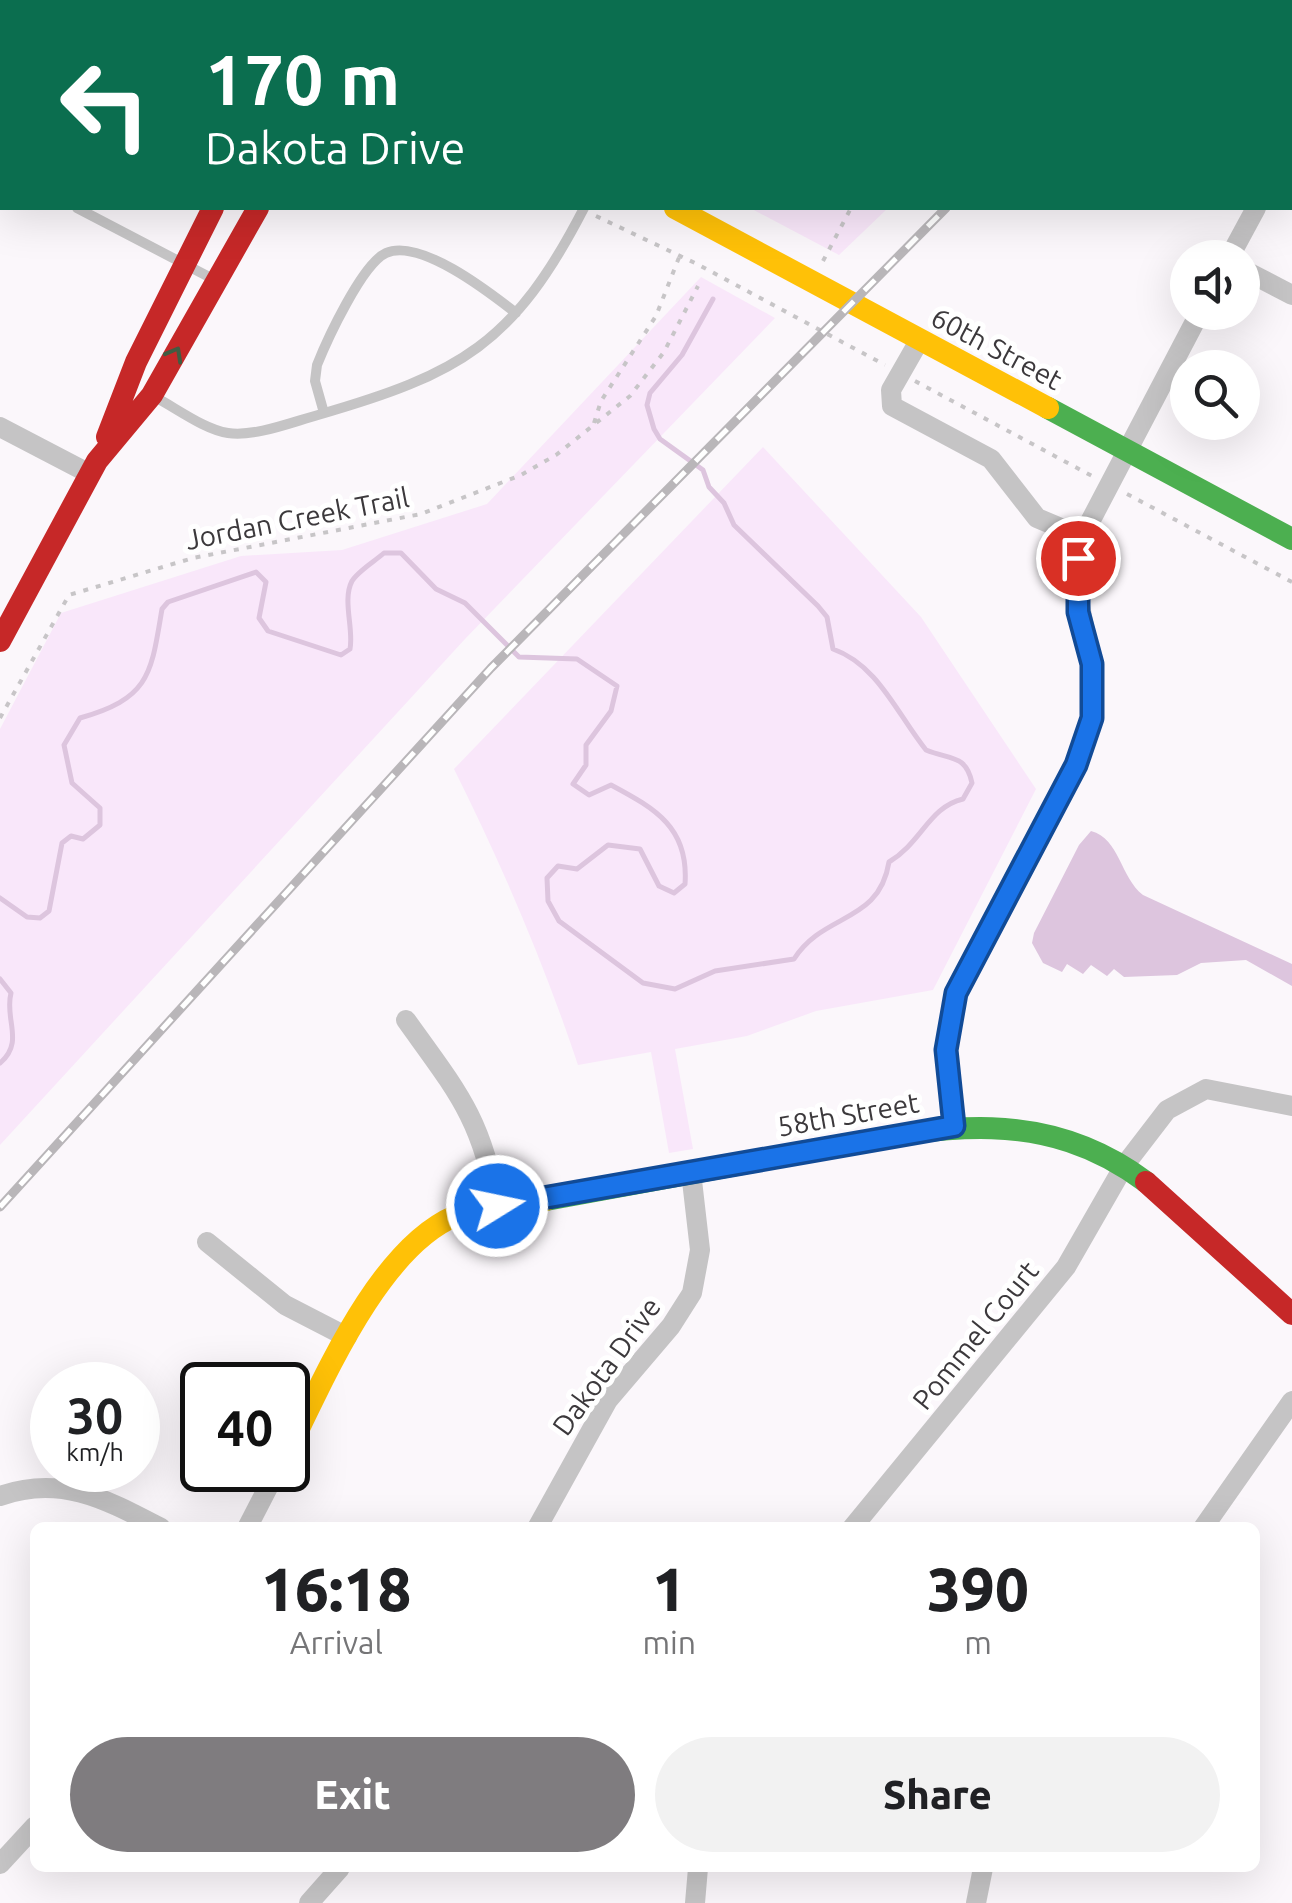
<!DOCTYPE html>
<style>
body{margin:0;font-family:Ubuntu,sans-serif;background:#f2f2f2;color:#202124;height:100vh;display:flex;flex-direction:column;font-size:38px;white-space:nowrap}
*{box-sizing:border-box;margin:0}
p{font-size:32px;color:#757577}
.icon{flex:none;width:55px;height:55px;fill:none;stroke:currentColor;stroke-width:2;stroke-linecap:round;stroke-linejoin:round}
.map{position:relative;flex:1;overflow:hidden}
.details{position:absolute;left:30px;top:1522px;width:1230px;height:350px;display:flex;flex-direction:column;background:#fff;border-radius:15px;box-shadow:0 10px 40px #0002}
.details>*{flex:none}
.top-card{position:absolute;left:0px;top:0px;width:1292px;height:210px;box-shadow:0 10px 40px #0002;background:#0b6e4f;color:#fff;overflow:hidden}
.fabs{position:absolute;left:1170px;top:240px;display:grid;gap:20px}
.fabs a{display:grid;place-items:center;width:90px;height:90px;border-radius:50%;background:#fff;box-shadow:0 10px 40px #0002;font-size:50px}
.speed{position:absolute;left:30px;top:1362px;display:flex;gap:20px;font-size:50px;font-weight:700;text-align:center}
.speed>*{display:grid;place-content:center;width:130px;height:130px;border-radius:50%;background:#fff;box-shadow:0 10px 40px #0002;line-height:1}
.speed small{font-size:25px;font-weight:400}
.speed .limit{border:5px solid #111;border-radius:15px;background:#fff;color:#111}
.pin{position:absolute;display:grid;place-items:center;width:85px;height:85px;color:#fff;margin:-42px;border:5px solid #fff;border-radius:50%;box-shadow:0 2px 10px #0007}
.me{position:absolute;width:110px;margin:-55px;rotate:80deg;stroke-linejoin:round;filter:drop-shadow(0 0 8px #0008)}
.turn{display:flex;align-items:center;gap:35px;height:210px;padding:0 40px;font-size:45px}
.turn .icon{width:130px;height:130px;stroke-width:2.5}
.turn b{display:block;font-size:70px;line-height:85px}
.eta{display:flex;justify-content:space-evenly;align-items:center;height:170px;text-align:center}
.eta b{font-size:60px;font-weight:800;line-height:70px}
.cta{display:flex;gap:20px;margin-top:auto;padding:20px 40px}
.cta a{flex:1;height:115px;border-radius:60px;background:#7f7c7f;color:#fff;font-size:40px;font-weight:800;line-height:115px;text-align:center}
.cta a+a{background:#f2f2f2;color:#202124}
.map>svg:first-child{display:block}
.green{fill:#f9e7fa}
.water{fill:#ddc5de}
.lines{fill:none;stroke-linecap:round;stroke-linejoin:round}
.stream{stroke:#ddc5de;stroke-width:5}
.path{stroke:#c7c5c7;stroke-width:4;stroke-dasharray:5 8;stroke-linecap:butt}
.lane{stroke:#c5c4c5;stroke-width:10}
.street{stroke:#c5c4c5;stroke-width:20}
.fast{stroke:#4caf50;stroke-width:22}
.slow{stroke:#ffc107;stroke-width:22}
.jam{stroke:#c62828;stroke-width:22}
.rail-casing{stroke:#b9b6b9;stroke-width:9}
.rail{stroke:#fff;stroke-width:5;stroke-dasharray:15;stroke-linecap:butt}
.oneway{stroke:#415c42}
.route-casing{stroke:#114b97;stroke-width:25}
.route{stroke:#1a73e8;stroke-width:18}
.labels{text-anchor:middle;dominant-baseline:central;stroke-width:10;stroke-linejoin:round;paint-order:stroke}
.street-label{font-size:28px;fill:#3c393c;stroke:#fff}
</style>
<div class="map">
<svg width="1292" height="1903" viewBox="0 0 1292 1903">
<rect width="100%" height="100%" fill="#fbf7fb"/>
<path class="green" d="M 750,208 L 888,208 L 839,255 Z
M 701,277 L 775,318 L 465,639 L 0,1145 L 0,729 L 61,613 L 241,556 L 342,550 L 487,504 Z
M 763,447 L 921,617 L 1036,789 L 933,990 L 816,1011 L 747,1036 L 675,1049 L 693,1149 L 669,1153 L 651,1052 L 578,1065 C 544,963 502,865 454,769 Z"/>
<path class="water" d="M 1091,831 C 1120,839 1120,877 1143,895 L 1292,964 L 1292,986 L 1246,960 L 1201,963 L 1177,975 L 1124,977 L 1114,969 L 1107,976 L 1091,965 L 1083,974 L 1067,964 L 1062,972 L 1043,963 L 1032,943 L 1034,933 L 1079,845 Z"/>
<g class="lines">
<path class="stream" d="M 932,2 L 934,0
M 0,898 L 27,917 L 40,918 L 49,911 L 62,843 L 71,836 L 83,839 L 100,825 L 100,808 L 72,783 L 64,745 L 80,718 C 151,698 151,673 162,609 L 168,602 L 256,572 L 266,582 L 259,618 L 268,631 L 341,655 L 350,649 C 354,629 342,600 352,581 C 358,571 375,561 384,553 L 401,553 L 436,589 L 465,603 L 519,657 L 577,659 L 617,686 L 611,711 L 586,745 L 586,765 L 573,784 L 589,795 L 611,785 C 656,809 689,828 685,884 L 674,893 L 659,886 L 640,849 L 608,845 L 577,869 L 558,866 L 547,878 L 548,901 L 559,921 L 643,983 L 675,989 L 715,971 L 794,959 C 824,912 879,924 889,862 C 922,842 929,807 963,799 L 972,783 C 966,754 950,760 926,750 C 897,714 878,665 833,649 L 827,617 L 818,606 L 734,525 L 724,503 L 709,487 L 703,470 L 660,439 L 654,429 L 647,405 L 650,393 L 682,355 L 713,299
M 0,979 L 11,993 C 4,1019 25,1042 0,1063"/>
<path class="path" d="M 169,0 L 173,2
M 1022,2 L 1023,0
M 596,216 L 697,264 L 885,365
M 823,261 L 851,208
M 915,381 L 1092,476
M 594,423 L 601,401 L 656,316 L 680,255
M 1127,494 L 1292,582
M 0,718 L 69,595 L 193,558 L 421,514 L 521,475 L 556,455 L 630,396 L 664,352 L 698,286"/>
<path class="lane" d="M 129,2 L 130,0
M 77,208 L 215,280
M 153,396 C 175,407 203,429 228,433 C 255,437 292,422 318,415 C 460,374 514,344 584,208
M 324,413 L 315,381 L 317,365 C 327,340 362,264 386,253 C 420,238 489,292 516,313"/>
<path class="street" d="M 1290,142 L 1292,139
M 1229,258 L 1256,208
M 1242,269 L 1292,295
M 919,341 L 891,390 L 892,406 L 991,459 L 1037,518 L 1082,537
M 0,427 L 90,474
M 406,1020 C 456,1090 482,1118 497,1206
M 954,1126 L 946,1049 L 957,993 L 1076,765 L 1092,718 L 1091,664 L 1076,584 L 1082,537 L 1200,312
M 207,1242 L 285,1305 L 347,1337
M 0,1496 C 61,1474 107,1500 161,1528
M 247,1528 L 277,1470
M 537,1528 L 608,1400 L 671,1326 L 692,1293 L 700,1250 L 691,1172
M 852,1528 L 1066,1267 L 1124,1166 L 1167,1110 L 1206,1089 L 1292,1106
M 1203,1528 L 1292,1401
M 0,1864 L 35,1826
M 309,1903 L 340,1868
M 695,1903 L 698,1868
M 976,1903 L 983,1868"/>
<path class="fast" d="M 319,0 L 324,2
M 1048,408 L 1292,539
M 546,1200 C 626,1185 706,1171 786,1156 C 914,1133 1032,1096 1146,1182"/>
<path class="slow" d="M 240,0 L 245,2
M 373,2 L 374,0
M 675,208 L 1048,408
M 288,1451 C 323,1381 378,1249 455,1216 C 481,1205 518,1205 546,1200"/>
<path class="jam" d="M 107,437 L 136,362 L 213,208
M 0,641 L 97,461 L 152,395 L 258,208
M 1146,1182 L 1292,1314"/>
<defs>
<path id="rail" d="M 1157,2 L 1160,0
M 0,1207 L 491,668 L 946,208"/>
</defs>
<use href="#rail" class="rail-casing"/>
<use href="#rail" class="rail"/>
</g>
<defs><path id="oneway-chevron" d="M-2-3.5L2.5 0L-2 3.5" fill="none" stroke-width="1.6" stroke-linecap="round" stroke-linejoin="round" transform="scale(2.5)"/></defs>
<use class="oneway" href="#oneway-chevron" transform="translate(175 354) rotate(-61)"/>
<g class="lines">
<defs>
<path id="route" d="M 497,1206 L 954,1126 L 946,1050 L 956,993 L 1076,765 L 1092,718 L 1092,664 L 1078,612 L 1078,558"/>
</defs>
<use href="#route" class="route-casing"/>
<use href="#route" class="route"/>
</g>
<g class="labels">
<g class="street-label">
<text transform="translate(997 348) rotate(28)">60th Street</text>
<text transform="translate(297 518) rotate(-11)">Jordan Creek Trail</text>
<text transform="translate(848 1114) rotate(-10)">58th Street</text>
<text transform="translate(975 1335) rotate(-51)">Pommel Court</text>
<text transform="translate(606 1366) rotate(-54)">Dakota Drive</text>
</g>
</g>
</svg>
<div class="fabs">
<a><svg class="icon" aria-label="sound" viewBox="0 0 24 24"><path d="M4 9h4l5-4v14l-5-4H4zM17 9q2 3 0 6"/></svg></a>
<a><svg class="icon" aria-label="search" viewBox="0 0 24 24"><circle cx="10" cy="10" r="6"/><path d="M15 15l6 6"/></svg></a>
</div>
<div class="speed"><div>30<small>km/h</small></div><div class="limit">40</div></div>
<div class="pin" style="left:1078px;top:558px;background:#d93025"><svg class="icon" aria-label="arrive" viewBox="0 0 24 24"><path d="M6 21V4h12l-3 4 3 4H6"/></svg></div>
<svg class="me" style="left:497px;top:1206px" viewBox="-20 -20 40 40"><circle r="17" fill="#1a73e8" stroke="#fff" stroke-width="3"/><path d="M0-11L8 9 0 5-8 9z" fill="#fff"/></svg>
<div class="top-card">
<div class="turn"><svg class="icon" aria-label="left" viewBox="0 0 24 24"><path d="M17 20v-9H6M10 6l-5 5 5 5"/></svg><div><b>170 m</b>Dakota Drive</div></div>
</div>
<section class="details">
<div class="eta">
<div><b>16:18</b><p>Arrival</p></div>
<div><b>1</b><p>min</p></div>
<div><b>390</b><p>m</p></div>
</div>
<div class="cta"><a>Exit</a><a>Share</a></div>
</section>
</div>
